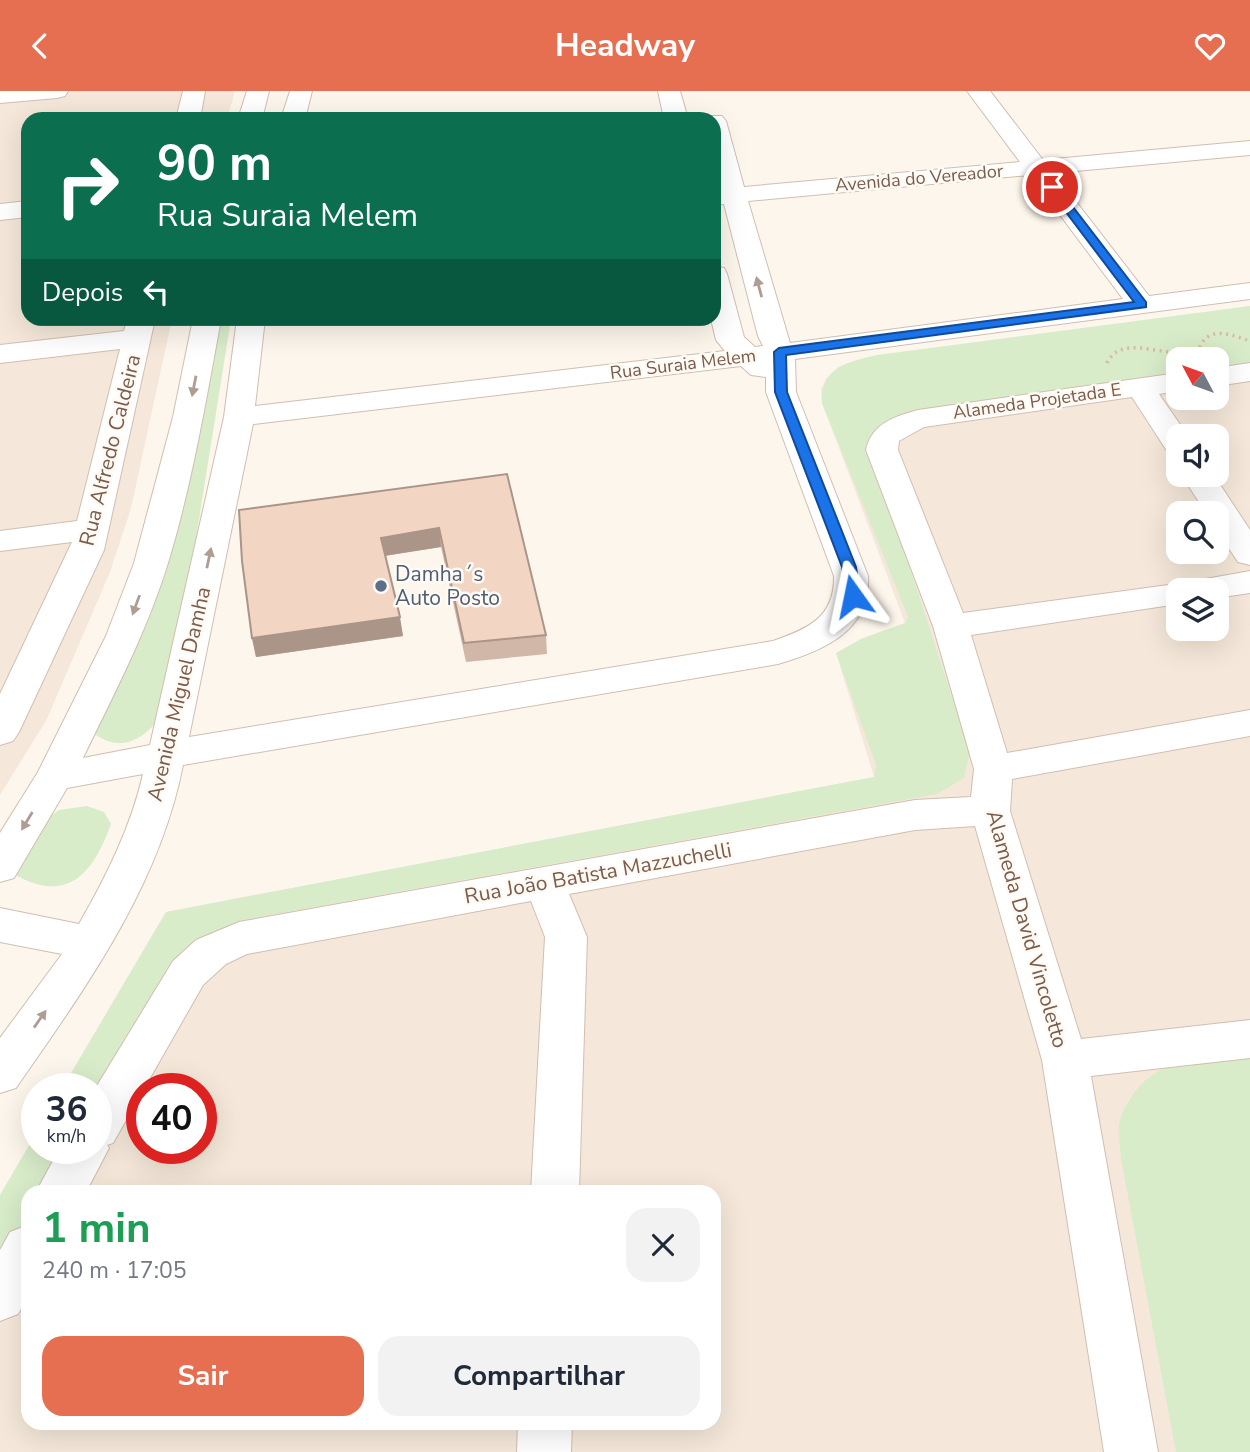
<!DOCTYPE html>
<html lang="pt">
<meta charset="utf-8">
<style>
body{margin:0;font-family:"Nunito Sans",sans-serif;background:#f2f2f3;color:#1f2937;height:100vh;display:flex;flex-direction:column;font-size:26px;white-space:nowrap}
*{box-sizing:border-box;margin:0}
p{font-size:23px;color:#747a83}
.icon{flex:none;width:38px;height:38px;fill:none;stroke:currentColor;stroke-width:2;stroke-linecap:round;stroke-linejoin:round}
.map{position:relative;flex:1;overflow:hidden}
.panel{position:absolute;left:21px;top:1094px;width:700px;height:245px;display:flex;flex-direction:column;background:#fff;border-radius:21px;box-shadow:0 7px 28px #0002}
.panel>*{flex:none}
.top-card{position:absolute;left:21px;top:21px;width:700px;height:214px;border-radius:21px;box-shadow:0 7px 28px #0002;background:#0b6e4f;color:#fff;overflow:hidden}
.needle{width:46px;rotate:311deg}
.buttons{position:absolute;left:1166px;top:256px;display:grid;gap:14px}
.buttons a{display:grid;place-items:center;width:63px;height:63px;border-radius:14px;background:#fff;box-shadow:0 7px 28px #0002;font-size:35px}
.speed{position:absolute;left:21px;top:982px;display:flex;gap:14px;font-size:35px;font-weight:700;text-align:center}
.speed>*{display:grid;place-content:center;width:91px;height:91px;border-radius:50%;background:#fff;box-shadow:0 7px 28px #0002;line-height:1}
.speed small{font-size:18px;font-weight:400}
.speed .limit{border:10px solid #d22;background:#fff;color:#111}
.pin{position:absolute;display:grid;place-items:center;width:60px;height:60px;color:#fff;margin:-30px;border:4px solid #fff;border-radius:50%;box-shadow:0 2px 7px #0007}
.me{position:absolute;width:77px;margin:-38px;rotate:348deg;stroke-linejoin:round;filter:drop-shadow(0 0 5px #0008)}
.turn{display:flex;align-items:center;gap:24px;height:147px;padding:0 21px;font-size:32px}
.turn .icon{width:91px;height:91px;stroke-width:2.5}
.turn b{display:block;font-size:49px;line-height:60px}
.then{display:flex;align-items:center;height:66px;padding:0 21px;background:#0003;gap:14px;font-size:26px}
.round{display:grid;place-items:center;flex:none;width:74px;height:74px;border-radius:21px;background:#f2f2f3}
.headline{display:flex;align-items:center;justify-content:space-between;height:119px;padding:0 21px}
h1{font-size:42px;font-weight:700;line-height:52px;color:#1e9e55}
.cta{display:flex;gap:14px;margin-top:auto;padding:14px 21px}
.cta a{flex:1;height:80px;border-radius:21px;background:#e76f51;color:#fff;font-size:28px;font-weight:700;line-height:80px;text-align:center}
.cta a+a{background:#f2f2f3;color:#1f2937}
header{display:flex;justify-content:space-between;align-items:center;height:91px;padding:0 21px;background:#e76f51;color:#fff;font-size:32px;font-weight:700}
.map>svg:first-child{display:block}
.residential{fill:#f5e8da;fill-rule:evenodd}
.green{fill:#d8ecc9}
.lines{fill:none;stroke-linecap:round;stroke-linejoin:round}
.minor-casing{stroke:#d1beb0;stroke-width:2}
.path{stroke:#d9b8a5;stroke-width:3.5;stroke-dasharray:2 4.5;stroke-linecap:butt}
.minor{fill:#fff;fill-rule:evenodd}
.wall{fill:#d1b7a8}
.shaded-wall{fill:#aa9588}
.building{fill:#f3d5c3;stroke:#aa9588;stroke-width:2}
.oneway{fill:#af9d94}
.route{fill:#1a73e8;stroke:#114b97;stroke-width:2}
.service-dot{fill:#5c6f8a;stroke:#fffaf3;stroke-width:2.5}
.labels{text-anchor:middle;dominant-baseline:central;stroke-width:5;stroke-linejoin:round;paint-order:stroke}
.far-street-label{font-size:18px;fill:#7a5c4d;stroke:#fffaf3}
.street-label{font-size:21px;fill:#7a5c4d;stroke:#fffaf3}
.service-label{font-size:21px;fill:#4e5e75;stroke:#fffaf3;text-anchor:start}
</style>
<header><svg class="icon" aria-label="back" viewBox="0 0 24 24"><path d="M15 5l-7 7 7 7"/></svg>Headway<svg class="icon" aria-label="heart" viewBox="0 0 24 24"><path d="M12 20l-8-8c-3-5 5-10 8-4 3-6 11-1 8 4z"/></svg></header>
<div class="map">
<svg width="1250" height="1361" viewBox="0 0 1250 1361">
<rect width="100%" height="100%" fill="#fdf6ec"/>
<path class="residential" d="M 0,0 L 235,0 L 227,28 L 28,28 L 28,228 L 172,228 L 131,417 L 110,481 L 46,630 L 0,704 Z
M 1250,215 L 1250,1361 L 0,1361 L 0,1104 L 37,1041 L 37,1057 L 96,1057 L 96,998 L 62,997 L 166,821 L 874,686 L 836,562 L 861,548 L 905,532 L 822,312 L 821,298 L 826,288 L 838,276 L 854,270 ZM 1178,268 L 1216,268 L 1216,306 L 1178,306 ZM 1178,345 L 1216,345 L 1216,383 L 1178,383 ZM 1178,422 L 1216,422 L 1216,460 L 1178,460 ZM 1178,499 L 1216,499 L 1216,537 L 1178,537 ZM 142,998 L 201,998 L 201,1057 L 142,1057 ZM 28,1101 L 714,1101 L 714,1332 L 28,1332 Z"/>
<path class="green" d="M 1250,215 L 1250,274 L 1216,278 L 1216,268 L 1178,268 L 1178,284 L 913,321 L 873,364 L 970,661 L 964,687 L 937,703 L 254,827 L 221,839 L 96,998 L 62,998 L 166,821 L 874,686 L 876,674 L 836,562 L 861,548 L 905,532 L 908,526 L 822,312 C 820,276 848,271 877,264 Z
M 213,228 L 231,228 L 196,447 L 158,629 C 139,653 116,661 91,640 L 207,264 Z
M 87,715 L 104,721 L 111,733 C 94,780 70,813 17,785 L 14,772 L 38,734 L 59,719 Z
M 1250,961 L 1250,1361 L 1176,1361 L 1121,1068 C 1120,1057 1118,1046 1119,1035 C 1120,1026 1124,1017 1129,1010 C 1155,965 1204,968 1250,961 Z
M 37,1041 L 37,1057 L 74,1057 L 49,1101 L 28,1101 L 28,1139 L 0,1189 L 0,1104 Z"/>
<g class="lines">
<defs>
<path id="minor" d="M 0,0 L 68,0 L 65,5 L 57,7 L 0,12 Z
M 183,0 L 205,0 L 200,28 L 176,28 Z
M 247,0 L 269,0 L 262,28 L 238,28 Z
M 290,0 L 312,0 L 305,28 L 281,28 Z
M 658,0 L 680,0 L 688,28 L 664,28 Z
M 967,0 L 990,0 L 1043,69 L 1250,50 L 1250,64 L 1054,82 L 1149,205 L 1250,192 L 1250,208 L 795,268 L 796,301 L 868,485 C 871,540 823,560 778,573 L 183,674 C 159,796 86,896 16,997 L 0,1002 L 0,947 L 62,863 L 0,851 L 0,817 L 79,833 C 106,786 131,736 143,683 L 67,697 L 14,787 L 0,791 L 0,742 L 38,681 L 106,545 L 134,472 L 173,326 L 193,228 L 221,228 C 206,310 192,393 168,472 C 147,540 114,603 83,667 L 150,654 L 224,326 L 237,228 L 265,228 L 255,315 L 725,260 L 716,249 L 711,228 L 714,228 L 714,175 L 724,177 L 727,183 L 744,246 L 755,256 L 763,255 L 758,245 L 724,113 L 714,114 L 714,98 L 720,98 L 714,75 L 714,28 L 704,28 L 706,25 L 722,25 L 726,30 L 744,96 L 1020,71 ZM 1030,84 L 1123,208 L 790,252 L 748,110 ZM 741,275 L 751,284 L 766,286 L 766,301 L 834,485 C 835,526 808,538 773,550 L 189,646 L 253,333 Z
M 28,110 L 28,126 L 0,129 L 0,113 Z
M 127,228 L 155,228 L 104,459 L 19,641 L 13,650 L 0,654 L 0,603 L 72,451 L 0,460 L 0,440 L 77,430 L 120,258 L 0,272 L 0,254 L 124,240 Z
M 1250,272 L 1250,290 L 1216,295 L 1216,277 Z
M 1178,282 L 1178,300 L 1159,303 L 1188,345 L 1178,345 L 1178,362 L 1167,360 L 1132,306 L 924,336 L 899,350 L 898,359 L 963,522 L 1183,492 L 1250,480 L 1250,502 L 1216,507 L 1216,499 L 1178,499 L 1178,513 L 971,544 L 1007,662 L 1250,619 L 1250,645 L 1012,688 L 1010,720 L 1081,948 L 1250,929 L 1250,967 L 1091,985 L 1158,1361 L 1104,1361 L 1042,969 L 975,735 L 915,739 L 569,803 L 587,846 L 579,1101 L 531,1101 L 545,846 L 531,810 L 247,863 L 226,873 L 203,894 L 113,1052 L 107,1054 L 109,1057 L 86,1101 L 36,1101 L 60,1057 L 96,1057 L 95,998 L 173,870 L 196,849 L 239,831 L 915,709 L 971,706 L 974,678 L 933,535 L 866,359 C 871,333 895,325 918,319 Z
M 1181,383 L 1213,383 L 1250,439 L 1250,474 L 1238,471 L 1216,438 L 1216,422 L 1206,422 Z
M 28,1134 L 28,1205 L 18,1223 L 0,1230 L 0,1159 L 10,1141 Z
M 518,1332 L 572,1332 L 571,1361 L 517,1361 Z"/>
</defs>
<use href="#minor" class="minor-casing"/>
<path class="path" d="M 1183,263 L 1197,261 C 1200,257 1202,250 1206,247 C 1218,237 1238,246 1250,250
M 1107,272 C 1119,248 1147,259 1170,261"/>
<use href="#minor" class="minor"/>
</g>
<path class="wall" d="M 507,383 L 546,544 L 547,563 L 466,571 L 441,456 L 385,465 L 403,545 L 256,566 L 252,547 Z"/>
<path class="shaded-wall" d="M 439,437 L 441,456 L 383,465 L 381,447 Z
M 400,526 L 403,545 L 256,566 L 252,547 Z"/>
<path class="building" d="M 507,383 L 546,544 L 464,552 L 439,437 L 381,447 L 400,526 L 252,547 L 242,470 L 239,419 Z"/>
<defs><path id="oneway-solid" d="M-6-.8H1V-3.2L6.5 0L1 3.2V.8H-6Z" transform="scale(1.75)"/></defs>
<g class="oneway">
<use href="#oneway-solid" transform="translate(759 196) rotate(-105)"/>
<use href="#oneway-solid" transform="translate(194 295) rotate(101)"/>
<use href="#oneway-solid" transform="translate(209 467) rotate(-78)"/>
<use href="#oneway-solid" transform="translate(136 514) rotate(110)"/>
<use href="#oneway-solid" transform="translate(27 730) rotate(121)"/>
<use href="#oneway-solid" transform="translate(40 928) rotate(-55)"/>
</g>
<path class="route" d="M 1052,93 L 1056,94 L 1146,211 L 1146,216 L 786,264 L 787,301 L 856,476 L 860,505 L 858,509 L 848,509 L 842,476 L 775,301 L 774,261 L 779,257 L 1134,211 L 1047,96 Z"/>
<circle class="service-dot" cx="381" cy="495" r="7"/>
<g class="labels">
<g class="far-street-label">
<text transform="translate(919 87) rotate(-5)">Avenida do Vereador</text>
<text transform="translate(683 273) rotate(-7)">Rua Suraia Melem</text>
<text transform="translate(1037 310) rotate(-8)">Alameda Projetada E</text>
</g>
<g class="street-label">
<text transform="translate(110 359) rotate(-76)">Rua Alfredo Caldeira</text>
<text transform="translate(179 603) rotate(-77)">Avenida Miguel Damha</text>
<text transform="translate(598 782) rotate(-10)">Rua João Batista Mazzuchelli</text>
<text transform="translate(1027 838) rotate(74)">Alameda David Vincoletto</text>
</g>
<g class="service-label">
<text x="395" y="483">Damha´s<tspan x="395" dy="24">Auto Posto</tspan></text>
</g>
</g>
</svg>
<div class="buttons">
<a><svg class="needle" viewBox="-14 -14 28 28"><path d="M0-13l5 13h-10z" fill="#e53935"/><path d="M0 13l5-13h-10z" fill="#747a83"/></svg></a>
<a><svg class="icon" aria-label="sound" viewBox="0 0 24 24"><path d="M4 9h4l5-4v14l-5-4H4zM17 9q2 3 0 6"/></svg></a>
<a><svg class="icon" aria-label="search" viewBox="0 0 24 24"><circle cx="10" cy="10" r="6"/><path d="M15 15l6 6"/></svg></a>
<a><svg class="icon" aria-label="layers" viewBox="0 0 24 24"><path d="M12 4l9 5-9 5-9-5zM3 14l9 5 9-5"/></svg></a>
</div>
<div class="speed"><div>36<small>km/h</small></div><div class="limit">40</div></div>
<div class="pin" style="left:1052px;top:96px;background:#d93025"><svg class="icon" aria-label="arrive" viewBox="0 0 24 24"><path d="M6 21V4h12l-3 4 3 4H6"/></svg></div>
<svg class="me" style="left:853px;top:505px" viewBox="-20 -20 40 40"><path d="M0-17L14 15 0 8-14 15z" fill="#1a73e8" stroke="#fff" stroke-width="4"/></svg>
<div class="top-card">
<div class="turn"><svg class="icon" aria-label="right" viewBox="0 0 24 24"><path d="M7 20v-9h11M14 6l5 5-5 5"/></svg><div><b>90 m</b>Rua Suraia Melem</div></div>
<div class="then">Depois<svg class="icon" aria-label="left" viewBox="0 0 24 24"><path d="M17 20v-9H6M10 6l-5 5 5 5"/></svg></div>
</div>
<section class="panel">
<div class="headline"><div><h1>1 min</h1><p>240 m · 17:05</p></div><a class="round"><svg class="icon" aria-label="close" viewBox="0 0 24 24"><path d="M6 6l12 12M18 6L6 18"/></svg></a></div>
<div class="cta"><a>Sair</a><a>Compartilhar</a></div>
</section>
</div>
